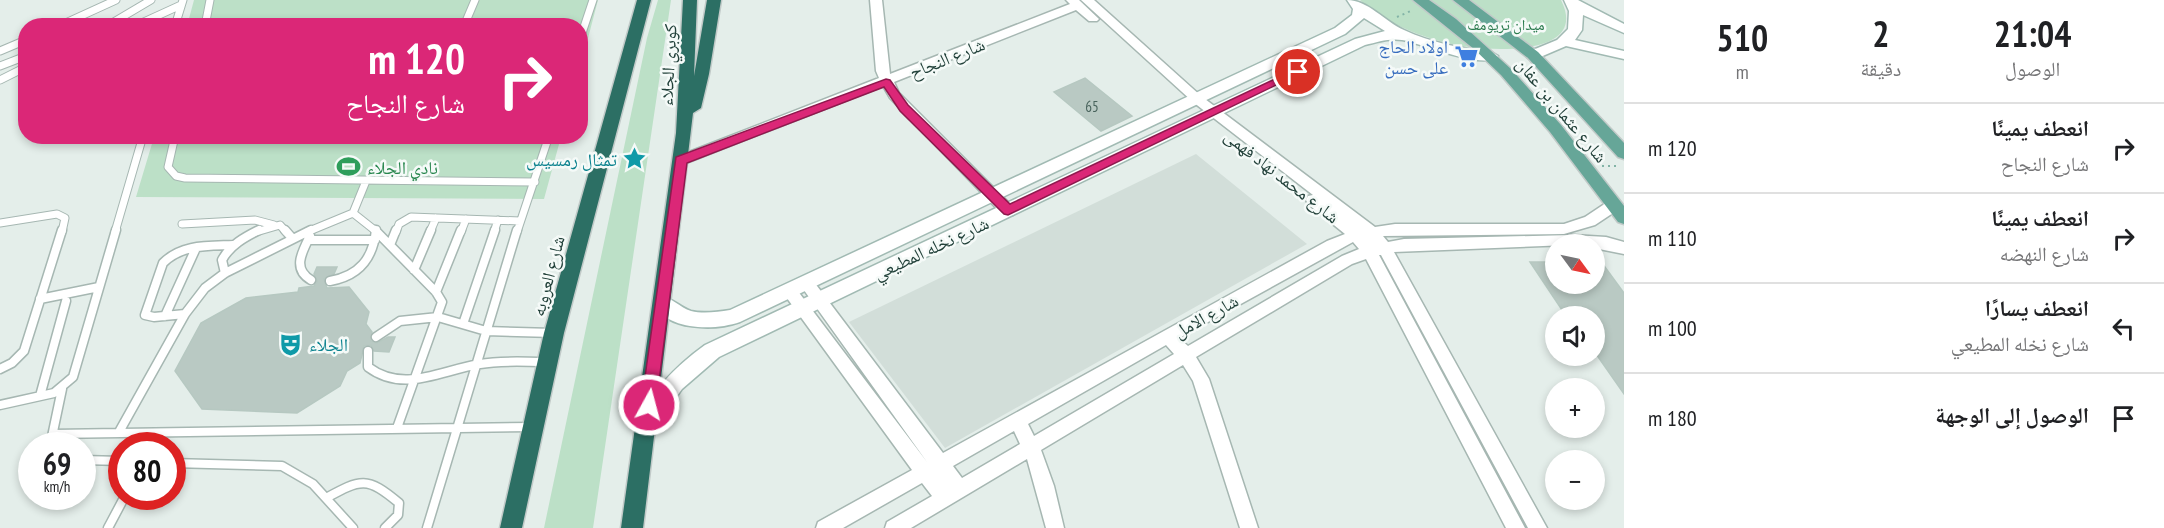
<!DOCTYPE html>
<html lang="ar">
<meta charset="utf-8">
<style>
body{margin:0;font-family:"PT Sans Narrow","Noto Naskh Arabic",sans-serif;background:#f6f6f6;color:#202124;direction:rtl;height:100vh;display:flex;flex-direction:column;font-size:22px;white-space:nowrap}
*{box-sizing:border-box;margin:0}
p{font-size:20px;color:#757577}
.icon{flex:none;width:33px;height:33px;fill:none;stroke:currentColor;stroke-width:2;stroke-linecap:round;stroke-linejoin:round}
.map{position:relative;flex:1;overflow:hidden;direction:ltr}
.panel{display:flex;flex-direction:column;background:#fff;width:540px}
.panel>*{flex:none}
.hud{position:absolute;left:18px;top:18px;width:570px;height:126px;border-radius:24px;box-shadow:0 3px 9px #0003;direction:rtl;background:#db2777;color:#fff;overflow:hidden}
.needle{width:39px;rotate:123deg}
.controls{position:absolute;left:1545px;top:234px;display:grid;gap:12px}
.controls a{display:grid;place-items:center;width:60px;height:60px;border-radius:50%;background:#fff;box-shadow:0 3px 9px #0003;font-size:30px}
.speed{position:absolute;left:18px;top:432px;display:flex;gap:12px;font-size:30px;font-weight:700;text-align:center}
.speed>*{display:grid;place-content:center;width:78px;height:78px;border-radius:50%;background:#fff;box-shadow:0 3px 9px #0003;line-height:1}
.speed small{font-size:15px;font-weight:400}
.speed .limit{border:9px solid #d22;background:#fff;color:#111}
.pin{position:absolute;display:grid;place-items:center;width:51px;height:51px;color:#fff;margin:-26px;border:3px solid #fff;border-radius:50%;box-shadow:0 2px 6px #0007}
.me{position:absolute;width:66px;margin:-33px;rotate:7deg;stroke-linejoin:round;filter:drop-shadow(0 0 4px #0008)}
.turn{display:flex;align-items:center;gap:21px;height:126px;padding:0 24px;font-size:27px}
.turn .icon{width:78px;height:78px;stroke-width:2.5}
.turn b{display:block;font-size:42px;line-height:51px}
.eta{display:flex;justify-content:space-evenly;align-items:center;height:102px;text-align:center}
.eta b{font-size:36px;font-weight:600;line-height:42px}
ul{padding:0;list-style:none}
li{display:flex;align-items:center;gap:18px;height:90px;padding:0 24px;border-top:2px solid #e0e0e0}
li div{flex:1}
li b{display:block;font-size:22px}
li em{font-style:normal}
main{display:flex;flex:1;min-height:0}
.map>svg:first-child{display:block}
.built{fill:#d2ded9}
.green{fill:#bce0c7}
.building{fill:#b9c9c3;stroke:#b6c8c1;stroke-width:1.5}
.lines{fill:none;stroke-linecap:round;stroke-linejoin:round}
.lane-far1-casing{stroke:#a6b7b2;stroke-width:9}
.lane-casing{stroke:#a6b7b2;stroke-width:11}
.street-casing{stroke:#a6b7b2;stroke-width:3}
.secondary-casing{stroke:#a1bab3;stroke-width:3}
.primary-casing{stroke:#c1cac8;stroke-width:3}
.highway-casing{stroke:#c1cac8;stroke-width:3}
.path{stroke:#82b3a6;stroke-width:2;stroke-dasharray:2 4;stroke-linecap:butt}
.lane-far1{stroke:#fff;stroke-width:7}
.lane{stroke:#fff;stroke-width:8}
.street{fill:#fff;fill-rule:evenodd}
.secondary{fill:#fff;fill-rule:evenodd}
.primary{fill:#66a698;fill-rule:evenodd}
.highway{fill:#2c6f64;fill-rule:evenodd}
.route{fill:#db2777;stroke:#8e194d;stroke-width:1.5}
.labels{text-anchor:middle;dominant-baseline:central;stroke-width:5;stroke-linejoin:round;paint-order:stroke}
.far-park-label{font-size:15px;fill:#2a7a4d;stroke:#f5faf8}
.number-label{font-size:15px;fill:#48635c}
.shop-label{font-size:18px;fill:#366cbe;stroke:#f5faf8;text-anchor:end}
.street-label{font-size:18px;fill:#22413a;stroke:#f5faf8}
.culture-label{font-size:18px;fill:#0d838f;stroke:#f5faf8;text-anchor:end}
.leisure-label{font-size:18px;fill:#27864d;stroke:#f5faf8;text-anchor:start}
</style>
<main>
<section class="panel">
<div class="eta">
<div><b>21:04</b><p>الوصول</p></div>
<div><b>2</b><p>دقيقة</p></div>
<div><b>510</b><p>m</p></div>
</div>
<ul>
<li><svg class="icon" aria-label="right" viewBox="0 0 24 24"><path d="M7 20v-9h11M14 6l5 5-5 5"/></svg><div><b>انعطف يمينًا</b><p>شارع النجاح</p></div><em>120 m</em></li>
<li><svg class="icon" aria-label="right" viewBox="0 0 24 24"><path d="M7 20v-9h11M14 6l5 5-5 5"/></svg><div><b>انعطف يمينًا</b><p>شارع النهضه</p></div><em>110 m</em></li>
<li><svg class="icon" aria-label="left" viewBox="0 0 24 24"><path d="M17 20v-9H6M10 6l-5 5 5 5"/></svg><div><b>انعطف يسارًا</b><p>شارع نخله المطيعي</p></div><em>100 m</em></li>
<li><svg class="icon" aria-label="arrive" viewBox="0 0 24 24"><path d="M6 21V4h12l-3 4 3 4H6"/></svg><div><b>الوصول إلى الوجهة</b></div><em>180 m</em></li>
</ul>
</section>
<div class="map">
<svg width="1624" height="528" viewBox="0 0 1624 528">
<rect width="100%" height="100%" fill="#e4eeea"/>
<path class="built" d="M 1196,154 L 1307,244 L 945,448 L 849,322 Z"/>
<path class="green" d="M 194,0 L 598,0 L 581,65 L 580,26 L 187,26 Z
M 658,0 L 671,0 L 593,528 L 544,528 L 647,38 Z
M 1360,0 L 1561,0 C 1592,61 1476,51 1447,43 C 1416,35 1384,22 1360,0 Z
M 154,137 L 561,137 L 544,199 L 136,197 Z"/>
<path class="building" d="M 1085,78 L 1132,116 L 1101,131 L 1054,92 Z
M 1594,252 L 1624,293 L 1624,394 L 1594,351 L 1594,316 L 1566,316 L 1530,262 L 1556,262 L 1556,284 L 1594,284 Z
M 317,267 L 337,267 L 334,274 L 324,279 L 327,288 L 349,287 L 369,312 L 366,324 L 372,332 L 371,341 L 377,343 L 388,337 L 395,337 L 389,352 L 374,351 L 371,345 L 364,346 L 360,363 L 347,371 L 340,386 L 297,413 L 202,409 L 175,371 L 201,323 L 246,298 L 298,292 L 299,288 L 314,286 L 317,281 L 314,274 Z"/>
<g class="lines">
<defs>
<path id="lane-far1" d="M 59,26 L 116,0
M 107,26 L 151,0
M 135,26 L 181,5
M 175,26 L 183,0
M 205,26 L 210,0
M 464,26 L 475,0
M 580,39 L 593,0
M 0,51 L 26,40
M 0,66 L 26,56
M 0,80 L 26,67
M 175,136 L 168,167 L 176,176 L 185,178 L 535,182
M 353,213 L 377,232
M 0,223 L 57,214 L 65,218 L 62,232
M 182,224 L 255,220 L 274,225
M 115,232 L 143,136
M 256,232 L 280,225 L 286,232
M 307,232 L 353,213 L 366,181
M 396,232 L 399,224 L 411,217 L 520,221
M 430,232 L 436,218
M 461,232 L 466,219
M 494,232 L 498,220
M 517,232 L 549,136"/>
<path id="lane" d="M 285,230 L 292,238
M 375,230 L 436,292 L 442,302 L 397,428
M 310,236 C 302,252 292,269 311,280
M 308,240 L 375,240
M 390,245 L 396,230
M 414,270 L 431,230
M 225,273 L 222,260 C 230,245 245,237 259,230
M 330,281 C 359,276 373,259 376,230
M 436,292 L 461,230
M 40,299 L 99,287
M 185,314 L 154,317 L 145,315 L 163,263 C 182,244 208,246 233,245
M 165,316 L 196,248
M 463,324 L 495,230
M 376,337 L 400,321 L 438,317 L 486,331 L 553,333
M 368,351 L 368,367 C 404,394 441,370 480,364 C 502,360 524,362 546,362
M 0,369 L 12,363 L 24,351 L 62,230
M 40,396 L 66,301
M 0,405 L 54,393 L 73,377 L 116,230
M 119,432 L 185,314 L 205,288 L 225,273 L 311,230
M 53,434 L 532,427
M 50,446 L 62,389
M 82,460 L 122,461
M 172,463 L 282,466 L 313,484 L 353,528
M 326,498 C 361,479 367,476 399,503 L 398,515 L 385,528
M 108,528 L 125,496
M 427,528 L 517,230"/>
<path id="street" d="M 870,0 L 882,0 L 890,74 L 1070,4 L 1066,0 L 1079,0 L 1099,19 L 1097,21 L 1089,21 L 1076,10 L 894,82 L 899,93 L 1013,207 L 1015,211 L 1013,215 L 1003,215 L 890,98 L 883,86 L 686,163 L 676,163 L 674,160 L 676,157 L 879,78 L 876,71 Z
M 1081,0 L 1094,0 L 1201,96 L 1375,227 L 1395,224 L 1564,224 L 1585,217 L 1609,201 L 1619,201 L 1621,205 L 1619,209 L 1595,225 L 1564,234 L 1383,236 L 1388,242 L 1404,239 L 1572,235 L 1606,237 L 1624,242 L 1624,254 L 1594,248 L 1594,244 L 1394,252 L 1547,528 L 1528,528 L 1381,255 L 1379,255 L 1525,528 L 1506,528 L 1366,259 L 1352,264 L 1196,357 L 1209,379 L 1258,528 L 1240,528 L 1193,381 L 1183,365 L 1041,450 L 1054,486 L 1064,528 L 1046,528 L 1027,459 L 911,528 L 885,528 L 887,522 L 932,496 L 922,483 L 843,528 L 816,528 L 818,522 L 912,470 L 784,294 L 781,290 L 784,286 L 794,286 L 927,462 L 801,286 L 798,282 L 801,278 L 811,278 L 943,453 L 1327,241 L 1345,234 L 1308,204 L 1306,200 L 1308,196 L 1313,195 L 1193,102 ZM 1353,242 L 1359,249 L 1342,256 L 1188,346 L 1179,338 ZM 1166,345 L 1174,354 L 1034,436 L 1028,424 ZM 1014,431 L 1020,444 L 962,478 L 953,466 Z"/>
<path id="secondary" d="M 1347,0 C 1368,0 1384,21 1404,30 C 1431,43 1461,48 1491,52 L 1498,56 C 1485,71 1421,43 1402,40 C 1389,38 1378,42 1365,45 L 719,357 L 682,389 L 654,429 L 647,432 L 640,429 L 637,423 C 652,390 676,366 705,345 L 1355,39 L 1385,31 L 1364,18 L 1345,34 L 740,322 C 714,331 667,331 653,303 L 655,298 C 669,293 678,307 691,311 C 703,314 717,312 730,310 L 1335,28 L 1352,15 L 1353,9 Z
M 1564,0 L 1578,0 L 1624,24 L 1624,33 L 1583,15 L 1582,30 L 1575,40 L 1624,51 L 1624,59 L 1566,46 L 1538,58 L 1528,58 L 1526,55 L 1528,52 L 1557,40 L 1568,29 L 1569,11 Z"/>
<path id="primary" d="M 1413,0 L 1429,0 L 1456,19 L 1511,69 L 1561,125 L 1624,206 L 1624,224 L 1618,222 L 1550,132 L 1501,75 L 1474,49 Z
M 1453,0 L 1469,0 L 1538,52 L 1624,143 L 1624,159 L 1618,157 L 1528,58 Z"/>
<path id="highway" d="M 637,0 L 651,0 L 564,333 L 522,528 L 500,528 L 544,333 Z
M 683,0 L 697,0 L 694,76 L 707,0 L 721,0 L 709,74 L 701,108 L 693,113 L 643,528 L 621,528 L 676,133 Z"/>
</defs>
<use href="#lane-far1" class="lane-far1-casing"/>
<use href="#lane" class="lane-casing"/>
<use href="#street" class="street-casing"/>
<use href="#secondary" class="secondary-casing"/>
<use href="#primary" class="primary-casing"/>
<use href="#highway" class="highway-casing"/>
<path class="path" d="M 1397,17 L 1413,10
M 1602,166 L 1616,166"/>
<use href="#lane-far1" class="lane-far1"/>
<use href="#lane" class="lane"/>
<use href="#street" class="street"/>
<use href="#secondary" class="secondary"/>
<use href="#primary" class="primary"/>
<use href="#highway" class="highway"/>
</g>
<path class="route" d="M 1294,70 L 1303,72 L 1008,215 L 1004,214 L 900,111 L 884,87 L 687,163 L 656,405 L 654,409 L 643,409 L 641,405 L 676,157 L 886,79 L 890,80 L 908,105 L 1010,204 Z"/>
<defs>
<symbol id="supermarket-bare" viewBox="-9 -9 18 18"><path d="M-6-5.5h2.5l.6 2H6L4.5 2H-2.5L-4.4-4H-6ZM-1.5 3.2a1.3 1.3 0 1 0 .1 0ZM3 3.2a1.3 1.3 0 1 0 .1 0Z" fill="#3f7fe0" stroke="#f5faf8" stroke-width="2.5" paint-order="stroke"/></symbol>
<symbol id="sight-bare" viewBox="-9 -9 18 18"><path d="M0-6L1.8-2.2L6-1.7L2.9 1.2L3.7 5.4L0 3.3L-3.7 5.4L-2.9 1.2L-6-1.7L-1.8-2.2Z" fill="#0f9aa8" stroke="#f5faf8" stroke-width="2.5" paint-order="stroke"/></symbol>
<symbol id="stadium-bare" viewBox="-9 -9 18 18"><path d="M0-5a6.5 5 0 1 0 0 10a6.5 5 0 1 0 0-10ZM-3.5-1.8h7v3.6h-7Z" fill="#2e9e5b" stroke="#f5faf8" stroke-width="2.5" paint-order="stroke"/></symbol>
<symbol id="theatre-bare" viewBox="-9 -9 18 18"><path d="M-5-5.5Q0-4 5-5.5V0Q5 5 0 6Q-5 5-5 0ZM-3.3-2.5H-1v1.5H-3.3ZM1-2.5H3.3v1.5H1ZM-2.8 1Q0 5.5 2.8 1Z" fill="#0f9aa8" stroke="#f5faf8" stroke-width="2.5" paint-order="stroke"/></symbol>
</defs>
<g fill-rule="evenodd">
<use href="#supermarket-bare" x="1450" y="40" width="33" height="33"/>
<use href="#sight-bare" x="618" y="142" width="33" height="33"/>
<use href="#stadium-bare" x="332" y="150" width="33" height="33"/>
<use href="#theatre-bare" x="274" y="328" width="33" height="33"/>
</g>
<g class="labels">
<g class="far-park-label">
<text x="1506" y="24">ميدان تريومف</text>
</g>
<g class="number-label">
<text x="1092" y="106">65</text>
</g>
<g class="shop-label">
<text x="1448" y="46">اولاد الحاج<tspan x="1448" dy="21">على حسن</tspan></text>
</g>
<g class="street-label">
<text transform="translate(947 58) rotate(-22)">شارع النجاح</text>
<text transform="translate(668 65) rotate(-87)">كوبري الجلاء</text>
<text transform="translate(1562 110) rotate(50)">شارع عثمان بن عفان</text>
<text transform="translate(1282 176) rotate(38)">شارع محمد نهاد فهمى</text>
<text transform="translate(931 248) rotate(-25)">شارع نخله المطيعي</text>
<text transform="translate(548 276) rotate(-75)">شارع العروبه</text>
<text transform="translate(1206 316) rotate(-29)">شارع الامل</text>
</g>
<g class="culture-label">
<text x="617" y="159">تمثال رمسيس</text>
<text x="309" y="344" text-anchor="start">الجلاء</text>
</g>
<g class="leisure-label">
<text x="367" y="167">نادي الجلاء</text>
</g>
</g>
</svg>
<div class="controls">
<a><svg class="needle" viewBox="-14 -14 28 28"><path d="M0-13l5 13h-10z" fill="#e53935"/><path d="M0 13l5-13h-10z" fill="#757577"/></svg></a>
<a><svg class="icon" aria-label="sound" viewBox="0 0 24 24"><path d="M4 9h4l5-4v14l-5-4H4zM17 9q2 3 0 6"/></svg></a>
<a>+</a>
<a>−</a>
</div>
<div class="speed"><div>69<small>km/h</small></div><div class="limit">80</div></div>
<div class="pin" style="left:1298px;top:72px;background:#d93025"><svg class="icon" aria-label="arrive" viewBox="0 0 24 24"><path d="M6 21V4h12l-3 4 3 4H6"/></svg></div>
<svg class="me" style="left:649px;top:405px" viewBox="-20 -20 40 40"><circle r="17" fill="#db2777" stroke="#fff" stroke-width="3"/><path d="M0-11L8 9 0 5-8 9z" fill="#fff"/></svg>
<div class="hud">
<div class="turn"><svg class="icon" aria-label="right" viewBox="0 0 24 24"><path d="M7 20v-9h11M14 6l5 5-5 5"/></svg><div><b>120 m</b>شارع النجاح</div></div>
</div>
</div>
</main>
